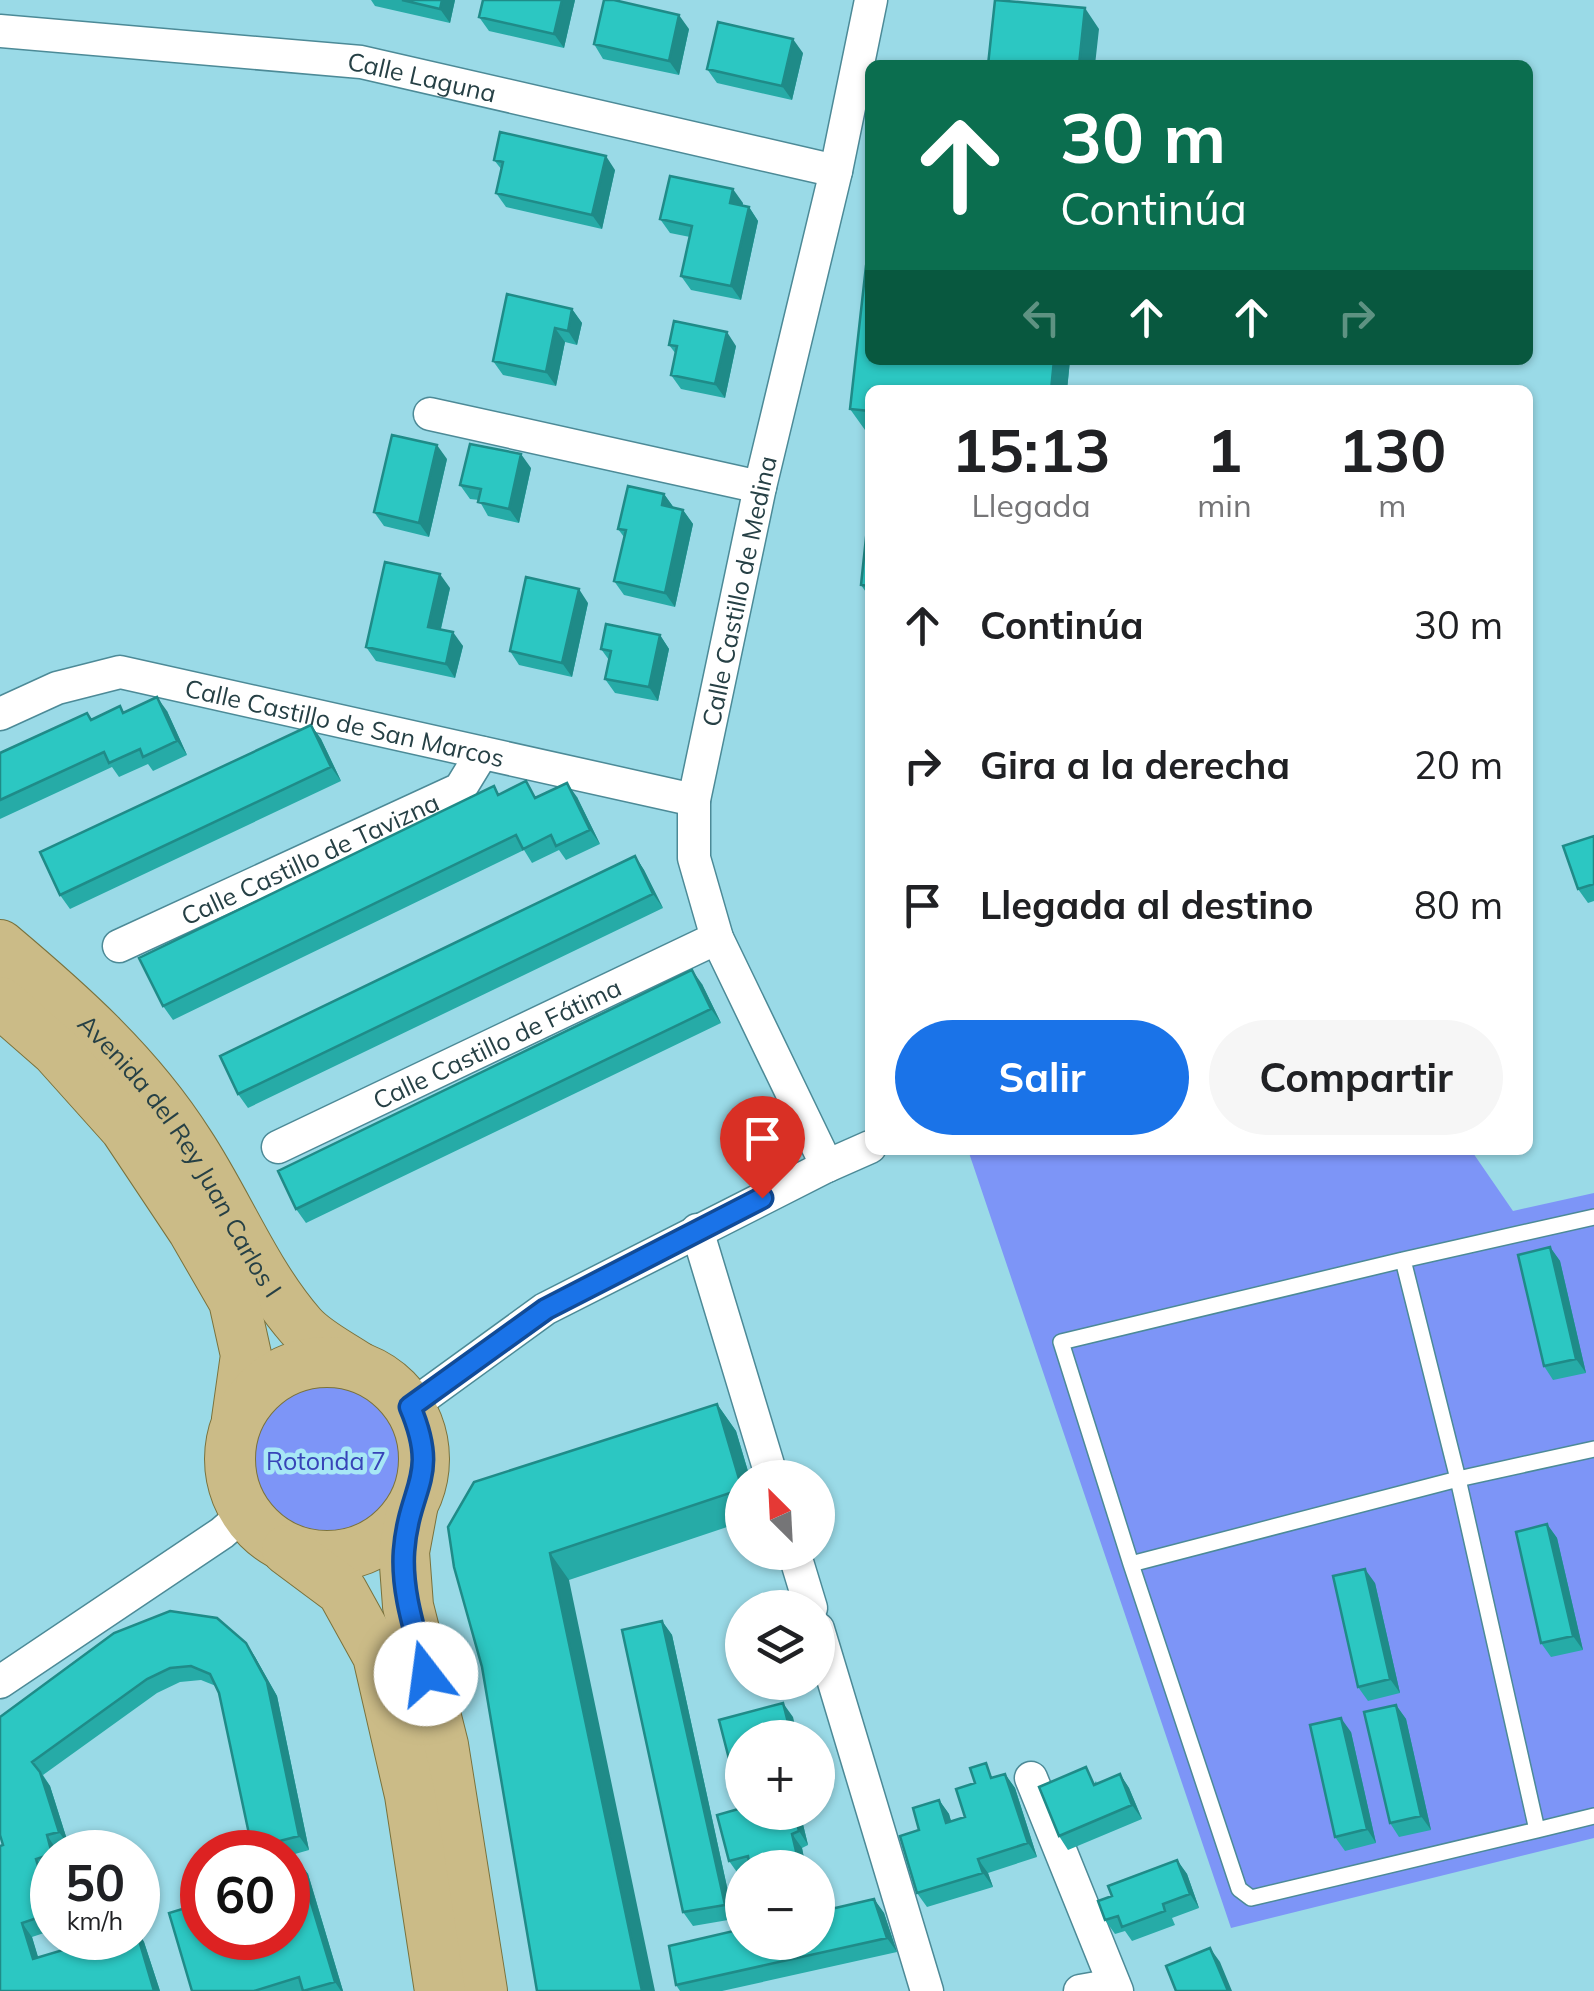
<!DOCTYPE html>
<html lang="es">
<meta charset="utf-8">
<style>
body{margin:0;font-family:Mulish,sans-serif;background:#f6f6f6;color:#202124;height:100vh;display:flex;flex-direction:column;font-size:38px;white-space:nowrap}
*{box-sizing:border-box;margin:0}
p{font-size:32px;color:#757577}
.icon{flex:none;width:55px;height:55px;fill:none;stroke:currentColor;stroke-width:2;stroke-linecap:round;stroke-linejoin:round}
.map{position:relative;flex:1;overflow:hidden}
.panel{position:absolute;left:865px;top:385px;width:668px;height:770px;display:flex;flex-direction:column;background:#fff;border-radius:15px;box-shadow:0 2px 8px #0004}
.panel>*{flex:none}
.top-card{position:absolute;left:865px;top:60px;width:668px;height:305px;border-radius:15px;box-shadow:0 2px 8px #0004;background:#0b6e4f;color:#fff;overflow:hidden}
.needle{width:65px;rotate:336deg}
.fabs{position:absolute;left:725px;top:1460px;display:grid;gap:20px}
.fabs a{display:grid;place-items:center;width:110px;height:110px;border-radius:50%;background:#fff;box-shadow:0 2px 8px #0004;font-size:50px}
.speed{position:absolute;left:30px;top:1830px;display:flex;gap:20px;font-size:50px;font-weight:700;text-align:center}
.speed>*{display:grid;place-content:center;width:130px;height:130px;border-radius:50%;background:#fff;box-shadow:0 2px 8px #0004;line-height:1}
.speed small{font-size:25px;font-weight:400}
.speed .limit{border:15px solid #d22;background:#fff;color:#111}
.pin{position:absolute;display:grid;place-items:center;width:85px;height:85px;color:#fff;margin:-102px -42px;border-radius:50% 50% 50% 0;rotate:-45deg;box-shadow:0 0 10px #0007}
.pin .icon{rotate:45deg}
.me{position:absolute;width:110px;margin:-55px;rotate:345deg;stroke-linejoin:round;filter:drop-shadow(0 0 8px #0008)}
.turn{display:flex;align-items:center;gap:35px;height:210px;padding:0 30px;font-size:45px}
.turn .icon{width:130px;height:130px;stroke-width:2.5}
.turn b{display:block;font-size:70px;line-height:85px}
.lanes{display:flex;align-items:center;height:95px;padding:0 30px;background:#0003;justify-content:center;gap:50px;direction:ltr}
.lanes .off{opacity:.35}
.eta{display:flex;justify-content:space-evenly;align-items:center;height:170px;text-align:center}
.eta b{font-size:60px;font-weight:700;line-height:70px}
.primary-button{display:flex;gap:20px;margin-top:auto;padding:20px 30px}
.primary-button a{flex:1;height:115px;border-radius:60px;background:#1a73e8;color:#fff;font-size:40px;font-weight:700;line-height:115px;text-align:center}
.primary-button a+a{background:#f6f6f6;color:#202124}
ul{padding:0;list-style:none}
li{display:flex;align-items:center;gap:30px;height:140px;padding:0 30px}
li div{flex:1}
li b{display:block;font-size:38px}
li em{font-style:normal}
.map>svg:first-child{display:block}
.green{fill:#7d95f7}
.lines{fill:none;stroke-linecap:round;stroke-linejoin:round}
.service-casing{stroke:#4c8a97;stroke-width:18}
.minor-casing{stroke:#4c8a97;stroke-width:35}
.primary-casing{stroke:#7a723c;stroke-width:52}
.service{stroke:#fff;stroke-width:15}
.minor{stroke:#fff;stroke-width:32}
.primary{stroke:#cbbb87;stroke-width:50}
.wall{fill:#26aba7}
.shaded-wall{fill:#1f8b88}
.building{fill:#2cc7c2;stroke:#1f8b88;stroke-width:2.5}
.route-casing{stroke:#114b97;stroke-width:25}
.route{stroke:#1a73e8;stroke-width:18}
.labels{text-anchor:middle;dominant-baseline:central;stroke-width:9;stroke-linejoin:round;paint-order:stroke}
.street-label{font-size:25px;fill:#264045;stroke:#a7e7f5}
.park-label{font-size:25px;fill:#3744b8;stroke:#a7e7f5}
</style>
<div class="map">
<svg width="1594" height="1991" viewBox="0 0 1594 1991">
<rect width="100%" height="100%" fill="#9adae7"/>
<path class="green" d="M 968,1150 L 1471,1150 L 1513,1211 L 1594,1193 L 1594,1838 L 1231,1928 Z
M248 1460a78 78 0 1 1 156 0a78 78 0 1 1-156 0Z"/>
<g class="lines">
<defs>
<path id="service" d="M 1403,1260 L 1061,1342 L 1131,1564 L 1239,1889 L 1251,1898 L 1537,1830 L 1458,1479 L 1403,1260 L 1594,1217
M 1131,1564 L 1458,1479 L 1594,1449
M 1537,1830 L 1594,1816"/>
<g id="minor">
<path id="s1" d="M 0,31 L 361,62 L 836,171"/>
<path d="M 430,414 L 760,487"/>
<path id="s2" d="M 0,714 L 57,688 L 120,672 L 694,800"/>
<path id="s3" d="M 119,946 L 460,789 L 482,753"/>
<path id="s4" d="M 278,1147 L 717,938"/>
<path id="s5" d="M 827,1166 L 717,938 L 694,858 L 694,800 L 760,487 L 836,171 L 871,0"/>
<path d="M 697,1230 L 772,1478"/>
<path d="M 410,1407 L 545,1309 L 827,1166 L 870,1147"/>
<path d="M 794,1552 L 811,1608"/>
<path d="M 818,1629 L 927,1991"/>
<path d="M 0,1682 L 222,1533 L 245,1513"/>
<path d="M 1031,1778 L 1117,1991"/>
<path d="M 1080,1991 L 1114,1985"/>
</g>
<g id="primary">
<path id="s6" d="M 0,945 C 70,1004 139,1065 189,1144 C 228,1203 254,1272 301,1326 C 315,1342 339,1354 357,1366"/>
<path d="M 0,1002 L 56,1051 L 125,1128 L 193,1230 L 234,1301 L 246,1355 L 237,1419"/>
<circle cx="327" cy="1459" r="97"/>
<path d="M 412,1509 L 404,1552 L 408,1606 L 443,1745 L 482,1991"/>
<path d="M 287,1550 L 342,1591 L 378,1656 L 410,1795 L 440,1991"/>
</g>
</defs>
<use href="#service" class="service-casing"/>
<use href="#minor" class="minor-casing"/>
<use href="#primary" class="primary-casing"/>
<use href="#service" class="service"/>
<use href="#minor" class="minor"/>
<use href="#primary" class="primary"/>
</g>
<path class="wall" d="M 371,0 L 455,0 L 450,23 L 375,6 Z
M 575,0 L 564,48 L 489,31 L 479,17 Z
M 689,29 L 679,75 L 603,59 L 594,44 Z
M 803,53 L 792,100 L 717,83 L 707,69 Z
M 494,160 L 615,170 L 602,229 L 506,207 L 496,193 L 502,170 Z
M 743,203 L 742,206 L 749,207 L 758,221 L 741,300 L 691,290 L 681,276 L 690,237 L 670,233 L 660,219 Z
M 866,266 L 870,266 L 870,360 L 1070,360 L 1067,390 L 870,390 L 870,430 L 865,430 L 850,409 Z
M 572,309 L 582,323 L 577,345 L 565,342 L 556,386 L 503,375 L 493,361 Z
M 669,345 L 736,346 L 725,398 L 681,389 L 671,375 L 676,354 Z
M 447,459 L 429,537 L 384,526 L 374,512 Z
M 531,468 L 519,523 L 488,516 L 479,500 L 470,499 L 460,485 Z
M 664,494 L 674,508 L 683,510 L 693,524 L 675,607 L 624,595 L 614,581 L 624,537 L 618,529 Z
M 870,500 L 870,598 L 861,585 Z
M 450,588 L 441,629 L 463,646 L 455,678 L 376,661 L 366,647 Z
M 588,603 L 572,677 L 519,665 L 510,651 Z
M 660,635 L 669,649 L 658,701 L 615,693 L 605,679 L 609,660 L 601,649 Z
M 167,711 L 187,755 L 153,771 L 148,764 L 119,777 L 112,767 L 0,819 L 0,753 L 87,713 L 92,719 L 124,712 Z
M 311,725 L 321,739 L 341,781 L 70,909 L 60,895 Z
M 494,786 L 499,794 L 537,797 L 577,797 L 600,844 L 566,860 L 559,850 L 532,863 L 524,850 L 173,1020 L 163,1006 Z
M 1594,836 L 1594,901 L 1588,903 L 1578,889 Z
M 635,856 L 644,870 L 663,908 L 248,1108 L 238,1094 Z
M 702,984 L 721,1023 L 306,1223 L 296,1209 Z
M 1550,1247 L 1560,1261 L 1586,1373 L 1553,1380 L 1544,1366 Z
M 717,1404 L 736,1431 L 750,1478 L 742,1478 L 742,1522 L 569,1580 L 482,1667 L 448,1527 Z
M 1547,1524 L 1557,1538 L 1583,1650 L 1551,1657 L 1541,1643 Z
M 1375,1583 L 1400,1693 L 1368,1701 L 1358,1687 Z
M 662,1621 L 672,1635 L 734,1919 L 693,1926 L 683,1912 Z
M 246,1643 L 255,1657 L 277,1696 L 309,1850 L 288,1856 L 288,1852 L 255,1852 L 252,1848 L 219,1693 L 216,1686 L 201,1680 L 180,1682 L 157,1693 L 43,1775 L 50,1786 L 69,1846 L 56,1849 L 52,1852 L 52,1871 L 46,1873 L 52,1895 L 52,1910 L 44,1912 L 50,1931 L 32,1937 L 38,1958 L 138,1938 L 138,1932 L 144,1942 L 160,1991 L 0,1991 L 3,1845 L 0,1717 Z
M 1396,1705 L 1406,1719 L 1431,1830 L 1399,1837 L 1390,1823 Z
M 1351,1732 L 1376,1843 L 1345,1851 L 1335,1837 Z
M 1005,1774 L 1015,1788 L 1037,1857 L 988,1873 L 993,1887 L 927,1907 L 917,1893 L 919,1830 L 939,1800 L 949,1814 L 951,1822 L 965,1817 L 996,1777 Z
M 1120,1774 L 1129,1788 L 1142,1819 L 1068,1850 L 1059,1836 L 1096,1781 L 1097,1784 Z
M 742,1812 L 800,1812 L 808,1845 L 802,1848 L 806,1868 L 742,1868 L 742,1874 L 739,1875 L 729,1861 Z
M 298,1860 L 308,1874 L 343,1991 L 192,1991 L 202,1938 Z
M 1177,1860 L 1187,1874 L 1199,1908 L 1172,1918 L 1175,1925 L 1132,1941 L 1125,1931 L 1115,1934 L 1105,1920 L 1112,1896 Z
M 874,1899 L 884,1913 L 897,1952 L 722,1991 L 680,1991 L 676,1985 Z"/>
<path class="shaded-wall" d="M 442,0 L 455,0 L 450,23 L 440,9 Z
M 562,0 L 575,0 L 564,48 L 554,34 Z
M 1085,8 L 1099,29 L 1095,65 L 1079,65 Z
M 679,15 L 689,29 L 679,75 L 669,61 Z
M 793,39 L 803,53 L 792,100 L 782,86 Z
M 606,156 L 615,170 L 602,229 L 592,215 Z
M 733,189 L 743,203 L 740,217 L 730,203 Z
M 749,207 L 758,221 L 741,300 L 731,286 Z
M 572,309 L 582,323 L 577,345 L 568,331 Z
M 555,328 L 565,342 L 556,386 L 546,372 Z
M 727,332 L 736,346 L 725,398 L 715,384 Z
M 1054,360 L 1070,360 L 1067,390 L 1051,390 Z
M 437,445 L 447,459 L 429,537 L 419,523 Z
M 521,454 L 531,468 L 519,523 L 509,509 Z
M 664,494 L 674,508 L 662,505 Z
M 683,510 L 693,524 L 675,607 L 665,593 Z
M 440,574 L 450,588 L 438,641 L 428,627 Z
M 579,589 L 588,603 L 572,677 L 562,663 Z
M 453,632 L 463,646 L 455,678 L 446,664 Z
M 660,635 L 669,649 L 658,701 L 649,687 Z
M 157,697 L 167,711 L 187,755 L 177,741 Z
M 311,725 L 321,739 L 341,781 L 331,767 Z
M 567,783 L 577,797 L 600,844 L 590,830 Z
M 635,856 L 644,870 L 663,908 L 653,894 Z
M 692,970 L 702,984 L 721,1023 L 711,1009 Z
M 1550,1247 L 1560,1261 L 1586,1373 L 1576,1359 Z
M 717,1404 L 736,1431 L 750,1478 L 742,1478 L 742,1488 Z
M 1547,1524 L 1557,1538 L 1583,1650 L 1573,1636 Z
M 550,1553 L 569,1580 L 655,1991 L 642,1991 Z
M 1365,1569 L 1375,1583 L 1400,1693 L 1390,1679 Z
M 662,1621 L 672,1635 L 734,1919 L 725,1905 Z
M 246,1643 L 255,1657 L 277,1696 L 309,1850 L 299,1836 Z
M 783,1703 L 793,1717 L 798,1738 L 792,1738 Z
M 1396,1705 L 1406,1719 L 1431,1830 L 1421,1816 Z
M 1341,1718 L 1351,1732 L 1376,1843 L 1367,1829 Z
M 40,1772 L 50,1786 L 69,1846 L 59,1832 Z
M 1005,1774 L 1015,1788 L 1037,1857 L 1028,1843 Z
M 1120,1774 L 1129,1788 L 1142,1819 L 1132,1805 Z
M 939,1800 L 949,1814 L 956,1837 L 946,1823 Z
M 794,1812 L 800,1812 L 808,1845 L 799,1831 Z
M 792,1834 L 802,1848 L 806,1868 L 800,1868 Z
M 47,1835 L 56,1849 L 57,1852 L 52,1852 Z
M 36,1859 L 46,1873 L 52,1895 L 52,1903 L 47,1895 Z
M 978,1859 L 988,1873 L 993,1887 L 983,1873 Z
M 298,1860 L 308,1874 L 343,1991 L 341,1991 L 335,1982 Z
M 1177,1860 L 1187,1874 L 1199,1908 L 1190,1894 Z
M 34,1898 L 44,1912 L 50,1931 L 40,1917 Z
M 874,1899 L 884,1913 L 897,1952 L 887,1938 Z
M 22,1923 L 32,1937 L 43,1973 L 33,1959 Z
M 138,1932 L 144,1942 L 160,1991 L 154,1991 L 138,1937 Z
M 1210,1948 L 1220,1962 L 1232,1991 L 1228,1991 Z"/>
<path class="building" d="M 402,0 L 442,0 L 440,9 Z
M 483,0 L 562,0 L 554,34 L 479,17 Z
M 604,0 L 614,0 L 679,15 L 669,61 L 594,44 Z
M 995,0 L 1085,8 L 1079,65 L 988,65 Z
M 718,22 L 793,39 L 782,86 L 707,69 Z
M 500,132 L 606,156 L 592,215 L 496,193 L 503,162 L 494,160 Z
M 670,176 L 733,189 L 730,203 L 749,207 L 731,286 L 681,276 L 692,226 L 660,219 Z
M 866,266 L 870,266 L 870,360 L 1054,360 L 1051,390 L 870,390 L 870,411 L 850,409 Z
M 507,294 L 572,309 L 568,331 L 555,328 L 546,372 L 493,361 Z
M 674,321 L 727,332 L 715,384 L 671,375 L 677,346 L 669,345 Z
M 392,435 L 437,445 L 419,523 L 374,512 Z
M 470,444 L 521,454 L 509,509 L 478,502 L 481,489 L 460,485 Z
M 628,486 L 664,494 L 662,505 L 683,510 L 665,593 L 614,581 L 626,530 L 618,529 Z
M 870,500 L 870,586 L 861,585 Z
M 385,562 L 440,574 L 428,627 L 453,632 L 446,664 L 366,647 Z
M 526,577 L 579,589 L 562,663 L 510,651 Z
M 606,624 L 660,635 L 649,687 L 605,679 L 611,651 L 601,649 Z
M 157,697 L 177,741 L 143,757 L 140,749 L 109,763 L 104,752 L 0,800 L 0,753 L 87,713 L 91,720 L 120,706 L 123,713 Z
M 311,725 L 331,767 L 60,895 L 40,852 Z
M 526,781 L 535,798 L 567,783 L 590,830 L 556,846 L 551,835 L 523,849 L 516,835 L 163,1006 L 139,958 L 494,786 L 498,795 Z
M 1594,836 L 1594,884 L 1578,889 L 1563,846 Z
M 635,856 L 653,894 L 238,1094 L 220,1056 Z
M 692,970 L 711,1009 L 296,1209 L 278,1171 Z
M 1550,1247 L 1576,1359 L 1544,1366 L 1518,1255 Z
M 717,1404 L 742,1489 L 550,1553 L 642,1991 L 537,1991 L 482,1667 L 454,1567 L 448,1527 L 474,1482 Z
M 1547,1524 L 1573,1636 L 1541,1643 L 1516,1532 Z
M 1365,1569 L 1390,1679 L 1358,1687 L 1333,1576 Z
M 170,1611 L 217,1618 L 246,1643 L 267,1682 L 299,1836 L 252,1848 L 219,1693 L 210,1674 L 191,1666 L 170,1668 L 147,1679 L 32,1762 L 40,1772 L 59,1832 L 47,1835 L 52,1854 L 36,1859 L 47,1895 L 34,1898 L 40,1917 L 22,1923 L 33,1959 L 103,1938 L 138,1937 L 154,1991 L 0,1991 L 0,1846 L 3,1845 L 0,1835 L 0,1717 L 114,1633 Z
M 662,1621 L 725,1905 L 683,1912 L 622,1630 Z
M 783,1703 L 792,1738 L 742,1738 L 742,1784 L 736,1786 L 719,1720 Z
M 1396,1705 L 1421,1816 L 1390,1823 L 1364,1712 Z
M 1341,1718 L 1367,1829 L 1335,1837 L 1310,1725 Z
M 986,1763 L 991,1778 L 1005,1774 L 1028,1843 L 978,1859 L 983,1873 L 917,1893 L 900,1836 L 919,1830 L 913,1808 L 939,1800 L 946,1823 L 965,1817 L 956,1789 L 975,1783 L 970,1768 Z
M 1086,1767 L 1094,1785 L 1120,1774 L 1132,1805 L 1059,1836 L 1039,1787 Z
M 742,1808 L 742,1812 L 794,1812 L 799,1831 L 792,1834 L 800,1868 L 750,1868 L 748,1856 L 729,1861 L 717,1815 Z
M 298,1860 L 335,1982 L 303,1991 L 299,1977 L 254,1991 L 192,1991 L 169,1913 L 202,1903 L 202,1938 L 288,1938 L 288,1863 Z
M 1177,1860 L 1190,1894 L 1163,1904 L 1165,1911 L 1122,1927 L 1118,1916 L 1105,1920 L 1098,1901 L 1112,1896 L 1108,1886 Z
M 874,1899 L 887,1938 L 676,1985 L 669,1946 L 742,1929 L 742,1942 L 818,1942 L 818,1912 Z
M 1210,1948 L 1228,1991 L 1176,1991 L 1166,1966 Z"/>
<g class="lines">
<defs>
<path id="route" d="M 426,1674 C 416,1634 401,1593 404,1551 C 409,1485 440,1478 410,1407 L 546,1309 L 762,1198"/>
</defs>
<use href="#route" class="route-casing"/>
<use href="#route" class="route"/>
</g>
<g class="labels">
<g class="street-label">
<text stroke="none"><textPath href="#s1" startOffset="425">Calle Laguna</textPath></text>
<text stroke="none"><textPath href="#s5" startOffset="608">Calle Castillo de Medina</textPath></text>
<text stroke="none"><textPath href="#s2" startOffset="358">Calle Castillo de San Marcos</textPath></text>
<text stroke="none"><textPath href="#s3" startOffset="210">Calle Castillo de Tavizna</textPath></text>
<text stroke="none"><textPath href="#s4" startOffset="242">Calle Castillo de Fátima</textPath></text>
<text stroke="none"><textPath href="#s6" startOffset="280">Avenida del Rey Juan Carlos I</textPath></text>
</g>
<g class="park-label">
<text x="326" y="1460">Rotonda 7</text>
</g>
</g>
</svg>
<div class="fabs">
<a><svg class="needle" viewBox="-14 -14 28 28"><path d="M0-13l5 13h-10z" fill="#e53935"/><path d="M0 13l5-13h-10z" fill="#757577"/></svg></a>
<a><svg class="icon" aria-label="layers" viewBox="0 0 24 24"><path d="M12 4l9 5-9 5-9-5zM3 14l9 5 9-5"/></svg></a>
<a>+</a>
<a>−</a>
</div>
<div class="speed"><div>50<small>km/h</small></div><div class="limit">60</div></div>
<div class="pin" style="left:762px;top:1198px;background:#d93025"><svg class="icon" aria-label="arrive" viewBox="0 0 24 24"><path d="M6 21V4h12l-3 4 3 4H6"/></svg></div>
<svg class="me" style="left:426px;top:1674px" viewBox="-20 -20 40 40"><circle r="19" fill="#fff"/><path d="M0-13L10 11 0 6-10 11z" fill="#1a73e8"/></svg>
<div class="top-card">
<div class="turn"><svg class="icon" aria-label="ahead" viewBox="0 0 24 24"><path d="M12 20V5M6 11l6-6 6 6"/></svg><div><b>30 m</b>Continúa</div></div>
<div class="lanes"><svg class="icon off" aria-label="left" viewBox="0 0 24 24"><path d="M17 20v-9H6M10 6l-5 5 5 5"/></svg><svg class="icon" aria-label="ahead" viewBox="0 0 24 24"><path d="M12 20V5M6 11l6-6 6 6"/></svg><svg class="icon" aria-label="ahead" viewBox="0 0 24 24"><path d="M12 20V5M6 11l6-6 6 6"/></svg><svg class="icon off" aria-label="right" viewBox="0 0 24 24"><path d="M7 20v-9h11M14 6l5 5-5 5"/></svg></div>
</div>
<section class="panel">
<div class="eta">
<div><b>15:13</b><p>Llegada</p></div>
<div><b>1</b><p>min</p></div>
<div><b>130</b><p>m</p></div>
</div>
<ul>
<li><svg class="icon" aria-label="ahead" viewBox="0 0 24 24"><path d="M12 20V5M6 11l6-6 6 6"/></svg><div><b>Continúa</b></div><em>30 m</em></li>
<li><svg class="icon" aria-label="right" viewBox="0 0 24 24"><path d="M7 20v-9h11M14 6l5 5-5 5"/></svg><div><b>Gira a la derecha</b></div><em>20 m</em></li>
<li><svg class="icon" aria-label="arrive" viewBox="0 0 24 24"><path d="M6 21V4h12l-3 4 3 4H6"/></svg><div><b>Llegada al destino</b></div><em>80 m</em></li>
</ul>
<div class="primary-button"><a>Salir</a><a>Compartir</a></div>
</section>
</div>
